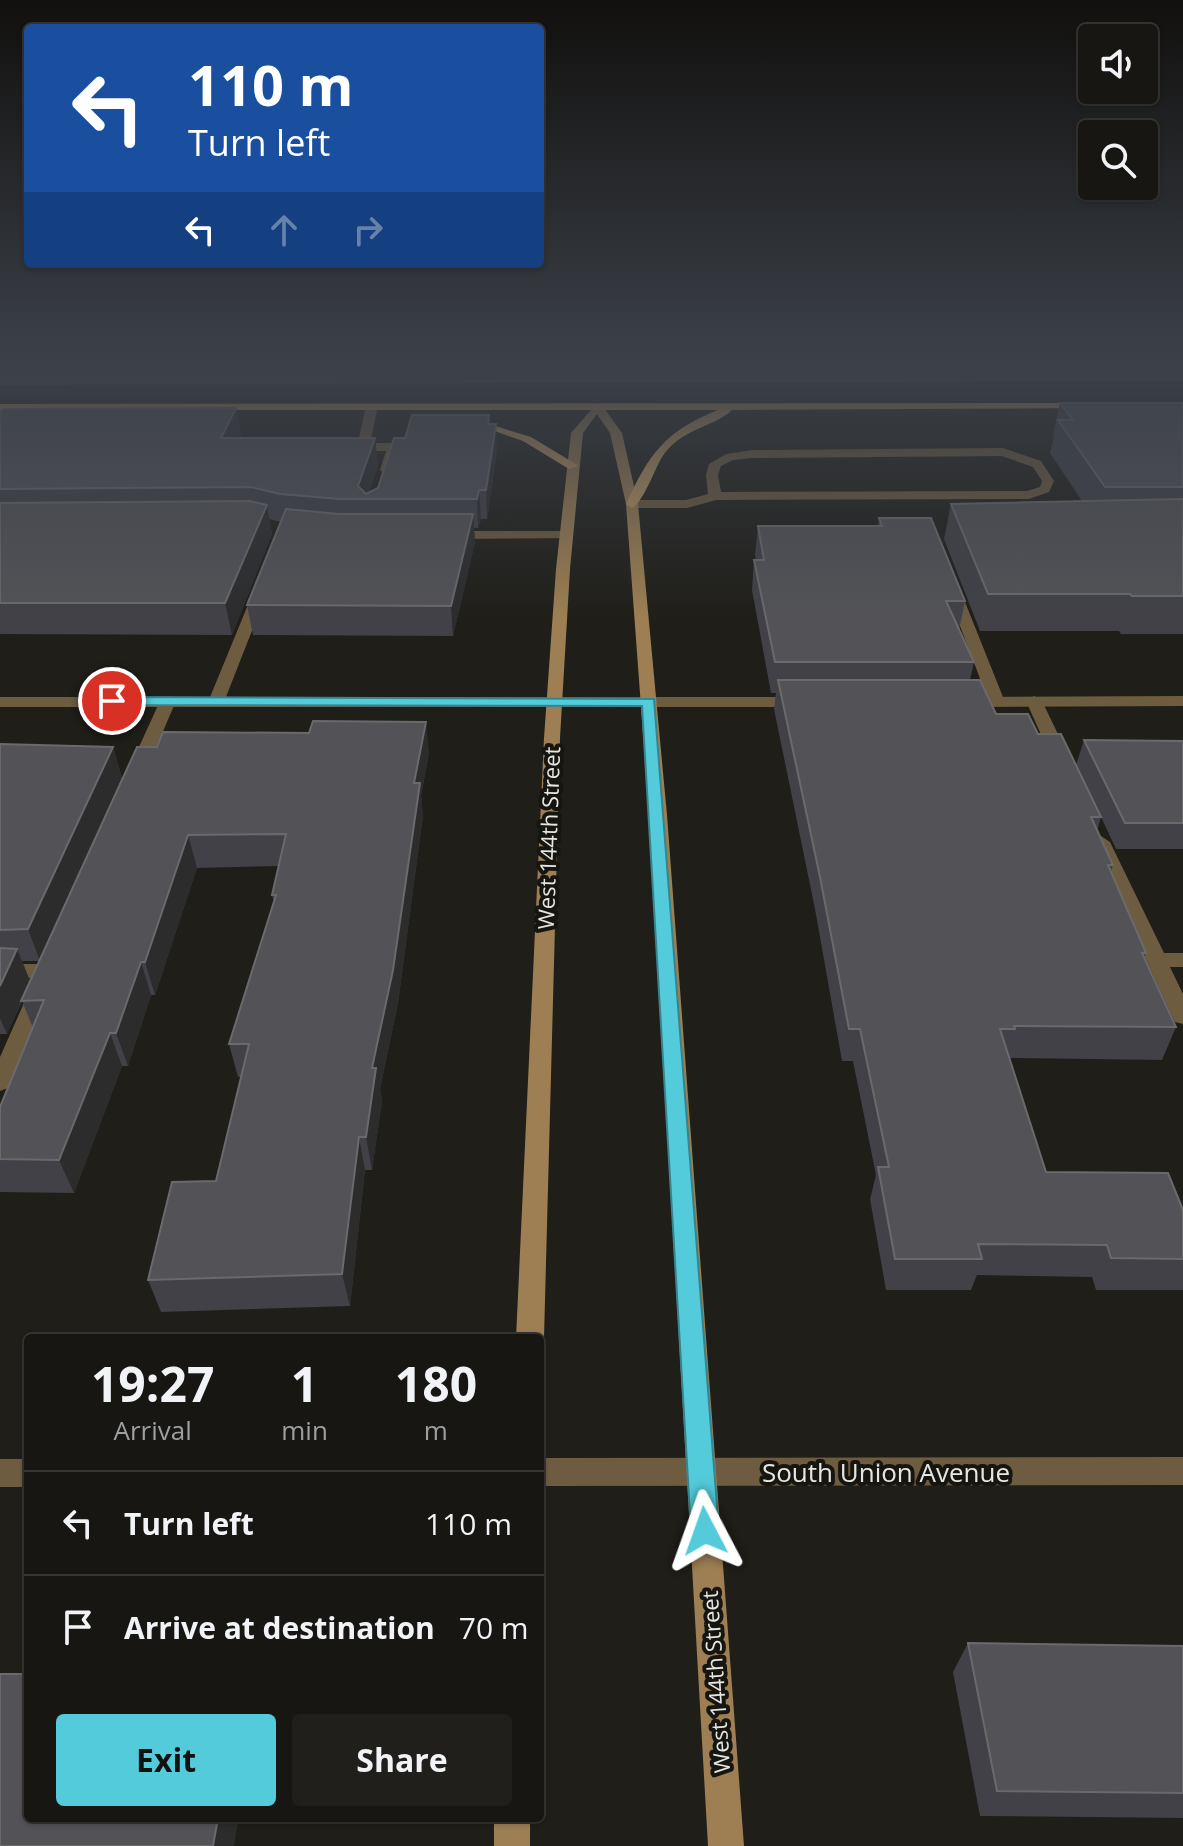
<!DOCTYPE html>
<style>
body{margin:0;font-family:"Open Sans",sans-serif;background:#201f1c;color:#f1f3f6;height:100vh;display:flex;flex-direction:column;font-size:30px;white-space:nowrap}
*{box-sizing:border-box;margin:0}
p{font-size:26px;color:#9e9fa0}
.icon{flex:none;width:44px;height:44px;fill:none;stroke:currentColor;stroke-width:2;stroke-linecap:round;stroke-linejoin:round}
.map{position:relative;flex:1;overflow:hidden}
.panel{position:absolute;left:24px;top:1334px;width:520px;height:488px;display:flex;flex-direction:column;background:#171613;border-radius:8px;box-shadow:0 2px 6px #0004,0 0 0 2px #363533}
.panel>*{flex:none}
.hud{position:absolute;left:24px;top:24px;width:520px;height:244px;border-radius:8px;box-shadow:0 2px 6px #0004,0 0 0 2px #363533;background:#1a4fa0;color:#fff;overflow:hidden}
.tools{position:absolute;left:1078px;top:24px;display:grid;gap:16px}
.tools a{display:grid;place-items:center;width:80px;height:80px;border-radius:8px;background:#171613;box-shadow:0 2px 6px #0004,0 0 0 2px #363533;font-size:40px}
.pin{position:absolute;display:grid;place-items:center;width:68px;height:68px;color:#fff;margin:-34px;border:4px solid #fff;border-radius:50%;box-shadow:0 2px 8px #0007}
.me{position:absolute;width:88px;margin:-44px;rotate:356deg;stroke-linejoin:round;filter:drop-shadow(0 0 6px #0008)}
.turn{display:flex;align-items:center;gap:28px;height:168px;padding:0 32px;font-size:36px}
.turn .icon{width:104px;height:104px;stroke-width:2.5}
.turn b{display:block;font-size:56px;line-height:68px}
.lanes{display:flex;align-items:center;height:76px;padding:0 32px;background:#0003;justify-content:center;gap:40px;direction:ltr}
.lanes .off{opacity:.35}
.eta{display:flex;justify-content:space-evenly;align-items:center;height:136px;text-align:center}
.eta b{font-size:48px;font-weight:700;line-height:56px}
.primary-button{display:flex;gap:16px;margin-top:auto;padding:16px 32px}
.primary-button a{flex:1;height:92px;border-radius:8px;background:#53cbda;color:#111;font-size:32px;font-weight:700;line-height:92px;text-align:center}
.primary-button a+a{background:#201f1c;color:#f1f3f6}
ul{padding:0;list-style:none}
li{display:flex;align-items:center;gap:24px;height:104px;padding:0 32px;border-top:2px solid #363533}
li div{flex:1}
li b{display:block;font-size:30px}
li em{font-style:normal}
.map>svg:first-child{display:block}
.green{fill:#434933}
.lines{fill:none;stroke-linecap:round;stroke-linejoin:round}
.lane{fill:#6e5c41;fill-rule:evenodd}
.street{fill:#6e5c41;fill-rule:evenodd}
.secondary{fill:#9d7f53;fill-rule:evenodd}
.primary{fill:#c19a61;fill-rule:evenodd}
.wall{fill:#414147;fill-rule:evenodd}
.shaded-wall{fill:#2c2c2d}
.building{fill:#535357;stroke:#6a6a6d;stroke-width:2}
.route{fill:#53cbda;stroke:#36848e;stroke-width:2}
.labels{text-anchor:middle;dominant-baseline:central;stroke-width:8;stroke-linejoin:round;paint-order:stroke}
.street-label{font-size:22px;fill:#e6e6e2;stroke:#161510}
.near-street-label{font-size:26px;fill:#e6e6e2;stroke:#161510}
</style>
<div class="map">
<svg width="1183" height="1846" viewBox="0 0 1183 1846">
<rect width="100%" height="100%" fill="#1f1e19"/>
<path class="green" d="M 0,362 L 1183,362 L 1183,381 L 0,385 Z"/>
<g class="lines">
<path class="lane" d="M 372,403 L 378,406 L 370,443 L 393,443 L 399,447 L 392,470 L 386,474 L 380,470 L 386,451 L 363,451 L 357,447 L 366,406 Z
M 1003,448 L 1041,461 L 1054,481 L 1049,492 L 1029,499 L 716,500 L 687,508 L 632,508 L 626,504 L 632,500 L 686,500 L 708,494 L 706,475 L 709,464 L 726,454 L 752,450 ZM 1002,456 L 1033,467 L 1042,481 L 1040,487 L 1027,491 L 721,492 L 718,475 L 721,466 L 733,460 L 752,458 Z
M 566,531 L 573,535 L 571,538 L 447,539 L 440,535 L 447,531 Z
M 954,588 L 961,592 L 1005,702 L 1003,705 L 991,705 L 989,702 L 947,592 Z
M 259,591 L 266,595 L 224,702 L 222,705 L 210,705 L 208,702 L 252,595 Z
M 168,696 L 176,701 L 146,771 L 143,775 L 131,775 L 128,771 L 160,701 Z
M 1034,696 L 1042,701 L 1070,759 L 1067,763 L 1055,763 L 1052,759 L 1026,701 Z
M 1101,836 L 1110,842 L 1164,953 L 1183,953 L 1183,967 L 1170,967 L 1183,994 L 1183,1024 L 1175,1022 L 1172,1016 L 1092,842 Z
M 0,964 L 49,964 L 56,966 L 59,971 L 56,976 L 49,978 L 0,978 Z
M 39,986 L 46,989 L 50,994 L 11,1082 L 8,1088 L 0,1091 L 0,1057 L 28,994 L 32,989 Z"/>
<path class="street" d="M 1183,696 L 1183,706 L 964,707 L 956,702 L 964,697 Z
M 0,697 L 800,697 L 808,702 L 800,707 L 0,707 Z
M 1183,1457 L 1183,1485 L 540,1486 L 540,1458 Z
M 0,1459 L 28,1459 L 28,1487 L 0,1487 Z"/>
<path class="secondary" d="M 597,403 L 601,404 L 622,433 L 638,504 L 667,815 L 744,1846 L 708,1846 L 649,815 L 626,504 L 610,433 L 597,414 L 583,433 L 570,569 L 560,738 L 544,1338 L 540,1346 L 540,1338 L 516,1338 L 544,738 L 556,569 L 571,433 Z
M 494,1818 L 530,1818 L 530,1846 L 494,1846 Z"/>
<path class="primary" d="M 1084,403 L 1088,404 L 1088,408 L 732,410 C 712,428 685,427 664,454 C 655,467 644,502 632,508 L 626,504 C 649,454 665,431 718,410 L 0,410 L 0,404 Z
M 466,417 L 531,437 L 579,466 L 569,469 L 523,441 L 466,421 Z"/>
</g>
<path class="wall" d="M 1060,403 L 1183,403 L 1183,634 L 1121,634 L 1119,631 L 980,631 L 944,539 L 951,504 L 1082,501 L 1050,453 L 1054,437 L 1053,435 Z
M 236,408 L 241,435 L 240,438 L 375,438 L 378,466 L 369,492 L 378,488 L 405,438 L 489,415 L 490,424 L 497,451 L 487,519 L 481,519 L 478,528 L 474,528 L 475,542 L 453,636 L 253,635 L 247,605 L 281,522 L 269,519 L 272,534 L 232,635 L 0,634 L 0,413 Z
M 879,518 L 965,601 L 959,630 L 974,662 L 970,680 L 996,714 L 1038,734 L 1076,765 L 1084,740 L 1183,741 L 1183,849 L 1116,849 L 1101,817 L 1097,831 L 1113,865 L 1111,872 L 1146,953 L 1144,959 L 1176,1027 L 1162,1060 L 1010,1058 L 1046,1172 L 1183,1210 L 1183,1290 L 1096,1290 L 1092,1277 L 977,1275 L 971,1290 L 886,1290 L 870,1199 L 876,1175 L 853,1061 L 842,1061 L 815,909 L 774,709 L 776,693 L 771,693 L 752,590 L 754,560 L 756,560 L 755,555 L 758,526 L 878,526 Z
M 0,744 L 113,747 L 122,778 L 429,753 L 421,796 L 423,815 L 398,1003 L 380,1089 L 382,1101 L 372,1170 L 365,1170 L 350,1306 L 161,1312 L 148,1280 L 216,1181 L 241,1077 L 238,1077 L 229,1044 L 274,903 L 272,895 L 279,866 L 197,868 L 155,995 L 151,995 L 128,1066 L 122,1066 L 74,1193 L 0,1192 L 0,1107 L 33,1028 L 22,1001 L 7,1034 L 0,1034 ZM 22,961 L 39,961 L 30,981 Z
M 968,1643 L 1183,1646 L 1183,1818 L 980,1816 L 953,1672 Z"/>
<path class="shaded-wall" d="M 236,408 L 241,435 L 226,465 L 221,438 Z
M 496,424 L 497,451 L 487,519 L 486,490 Z
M 375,438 L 378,466 L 367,499 L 358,486 Z
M 479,490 L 481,519 L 478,528 L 477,499 Z
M 267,505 L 272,534 L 232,635 L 225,603 Z
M 473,514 L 475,542 L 453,636 L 451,606 Z
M 426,722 L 429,753 L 421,796 L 423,815 L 398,1003 L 380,1089 L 382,1101 L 372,1170 L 366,1137 L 372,1068 L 414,783 Z
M 113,747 L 122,778 L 40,961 L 28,929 Z
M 188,835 L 197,868 L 155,995 L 145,962 Z
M 17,949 L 30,981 L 7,1034 L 0,1018 L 0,986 Z
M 141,962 L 151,995 L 128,1066 L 116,1033 Z
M 110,1033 L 122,1066 L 74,1193 L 59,1160 Z
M 359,1137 L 365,1170 L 350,1306 L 342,1274 Z
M 218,1818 L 236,1818 L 238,1821 L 234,1846 L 213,1846 Z"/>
<path class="building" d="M 1060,403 L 1183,403 L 1183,487 L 1105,487 L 1058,420 L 1073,420 Z
M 236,408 L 221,438 L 375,438 L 358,486 L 366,494 L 378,488 L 394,438 L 405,438 L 412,415 L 489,415 L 488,424 L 496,424 L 486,490 L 479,490 L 477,499 L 339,499 L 280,494 L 251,487 L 0,489 L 0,413 L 3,409 Z
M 1183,499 L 1183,596 L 1132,596 L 1130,594 L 988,594 L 951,504 Z
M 250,501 L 267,505 L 225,603 L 0,603 L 0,503 Z
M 286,509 L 339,514 L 473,514 L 451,606 L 247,605 Z
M 879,518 L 931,518 L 965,601 L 946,601 L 974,662 L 775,662 L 754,560 L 764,560 L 758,526 L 882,526 Z
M 778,680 L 980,680 L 996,714 L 1028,714 L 1038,734 L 1061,734 L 1101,817 L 1091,817 L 1113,865 L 1108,865 L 1146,953 L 1142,953 L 1176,1027 L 1014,1026 L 1015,1029 L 1000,1029 L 1046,1172 L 1168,1173 L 1183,1210 L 1183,1259 L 1111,1258 L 1107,1245 L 978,1244 L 982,1259 L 895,1259 L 878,1167 L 889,1167 L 860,1029 L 849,1029 L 820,877 Z
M 313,721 L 426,722 L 414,783 L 420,783 L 393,970 L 372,1068 L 376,1068 L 366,1137 L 359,1137 L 342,1274 L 148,1280 L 172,1182 L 216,1181 L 249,1044 L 229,1044 L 276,895 L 272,895 L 286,834 L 188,835 L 145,962 L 141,962 L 116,1033 L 110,1033 L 59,1160 L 0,1159 L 0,1107 L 44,1000 L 21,1001 L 137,747 L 157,747 L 163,732 L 309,733 Z
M 1084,740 L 1183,741 L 1183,823 L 1125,823 Z
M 0,744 L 113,747 L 28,929 L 0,930 Z
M 0,948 L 17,949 L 0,986 Z
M 968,1643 L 1183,1646 L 1183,1793 L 997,1791 Z
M 0,1674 L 28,1674 L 28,1818 L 218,1818 L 213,1846 L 0,1846 Z"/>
<linearGradient id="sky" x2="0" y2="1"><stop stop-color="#11100e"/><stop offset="0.58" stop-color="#3c4149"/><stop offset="1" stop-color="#3c4149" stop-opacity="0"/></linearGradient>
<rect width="1183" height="620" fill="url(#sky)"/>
<path class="route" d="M 112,697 L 654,699 L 719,1531 L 715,1541 L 705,1545 L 695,1541 L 691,1531 L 642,706 L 107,705 L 107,698 Z"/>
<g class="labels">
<g class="street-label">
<text transform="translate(548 838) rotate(-88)">West 144th Street</text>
<text transform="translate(715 1682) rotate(-94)">West 144th Street</text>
</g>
<g class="near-street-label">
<text x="886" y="1472">South Union Avenue</text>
</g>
</g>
</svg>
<div class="tools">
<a><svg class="icon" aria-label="sound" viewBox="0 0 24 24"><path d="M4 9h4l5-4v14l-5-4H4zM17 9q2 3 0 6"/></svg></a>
<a><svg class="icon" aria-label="search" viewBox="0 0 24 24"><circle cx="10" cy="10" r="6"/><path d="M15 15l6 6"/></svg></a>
</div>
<div class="pin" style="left:112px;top:701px;background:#d93025"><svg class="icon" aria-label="arrive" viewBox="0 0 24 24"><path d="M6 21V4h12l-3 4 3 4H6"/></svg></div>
<svg class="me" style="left:705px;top:1531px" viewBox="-20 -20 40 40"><path d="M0-17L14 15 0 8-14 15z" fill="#53cbda" stroke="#fff" stroke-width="4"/></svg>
<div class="hud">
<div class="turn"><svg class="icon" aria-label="left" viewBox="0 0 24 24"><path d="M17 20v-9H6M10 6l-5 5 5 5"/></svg><div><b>110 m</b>Turn left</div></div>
<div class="lanes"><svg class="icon" aria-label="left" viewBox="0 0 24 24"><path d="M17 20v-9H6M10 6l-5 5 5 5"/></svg><svg class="icon off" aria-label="ahead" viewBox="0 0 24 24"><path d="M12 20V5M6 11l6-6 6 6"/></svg><svg class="icon off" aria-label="right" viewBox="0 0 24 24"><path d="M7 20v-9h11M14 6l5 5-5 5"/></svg></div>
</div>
<section class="panel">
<div class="eta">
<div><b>19:27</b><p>Arrival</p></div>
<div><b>1</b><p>min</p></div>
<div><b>180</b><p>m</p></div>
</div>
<ul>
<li><svg class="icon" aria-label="left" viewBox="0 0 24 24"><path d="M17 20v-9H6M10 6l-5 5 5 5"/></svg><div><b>Turn left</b></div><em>110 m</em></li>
<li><svg class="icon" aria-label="arrive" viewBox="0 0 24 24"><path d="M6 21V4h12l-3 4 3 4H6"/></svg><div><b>Arrive at destination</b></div><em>70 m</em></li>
</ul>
<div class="primary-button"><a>Exit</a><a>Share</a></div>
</section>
</div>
